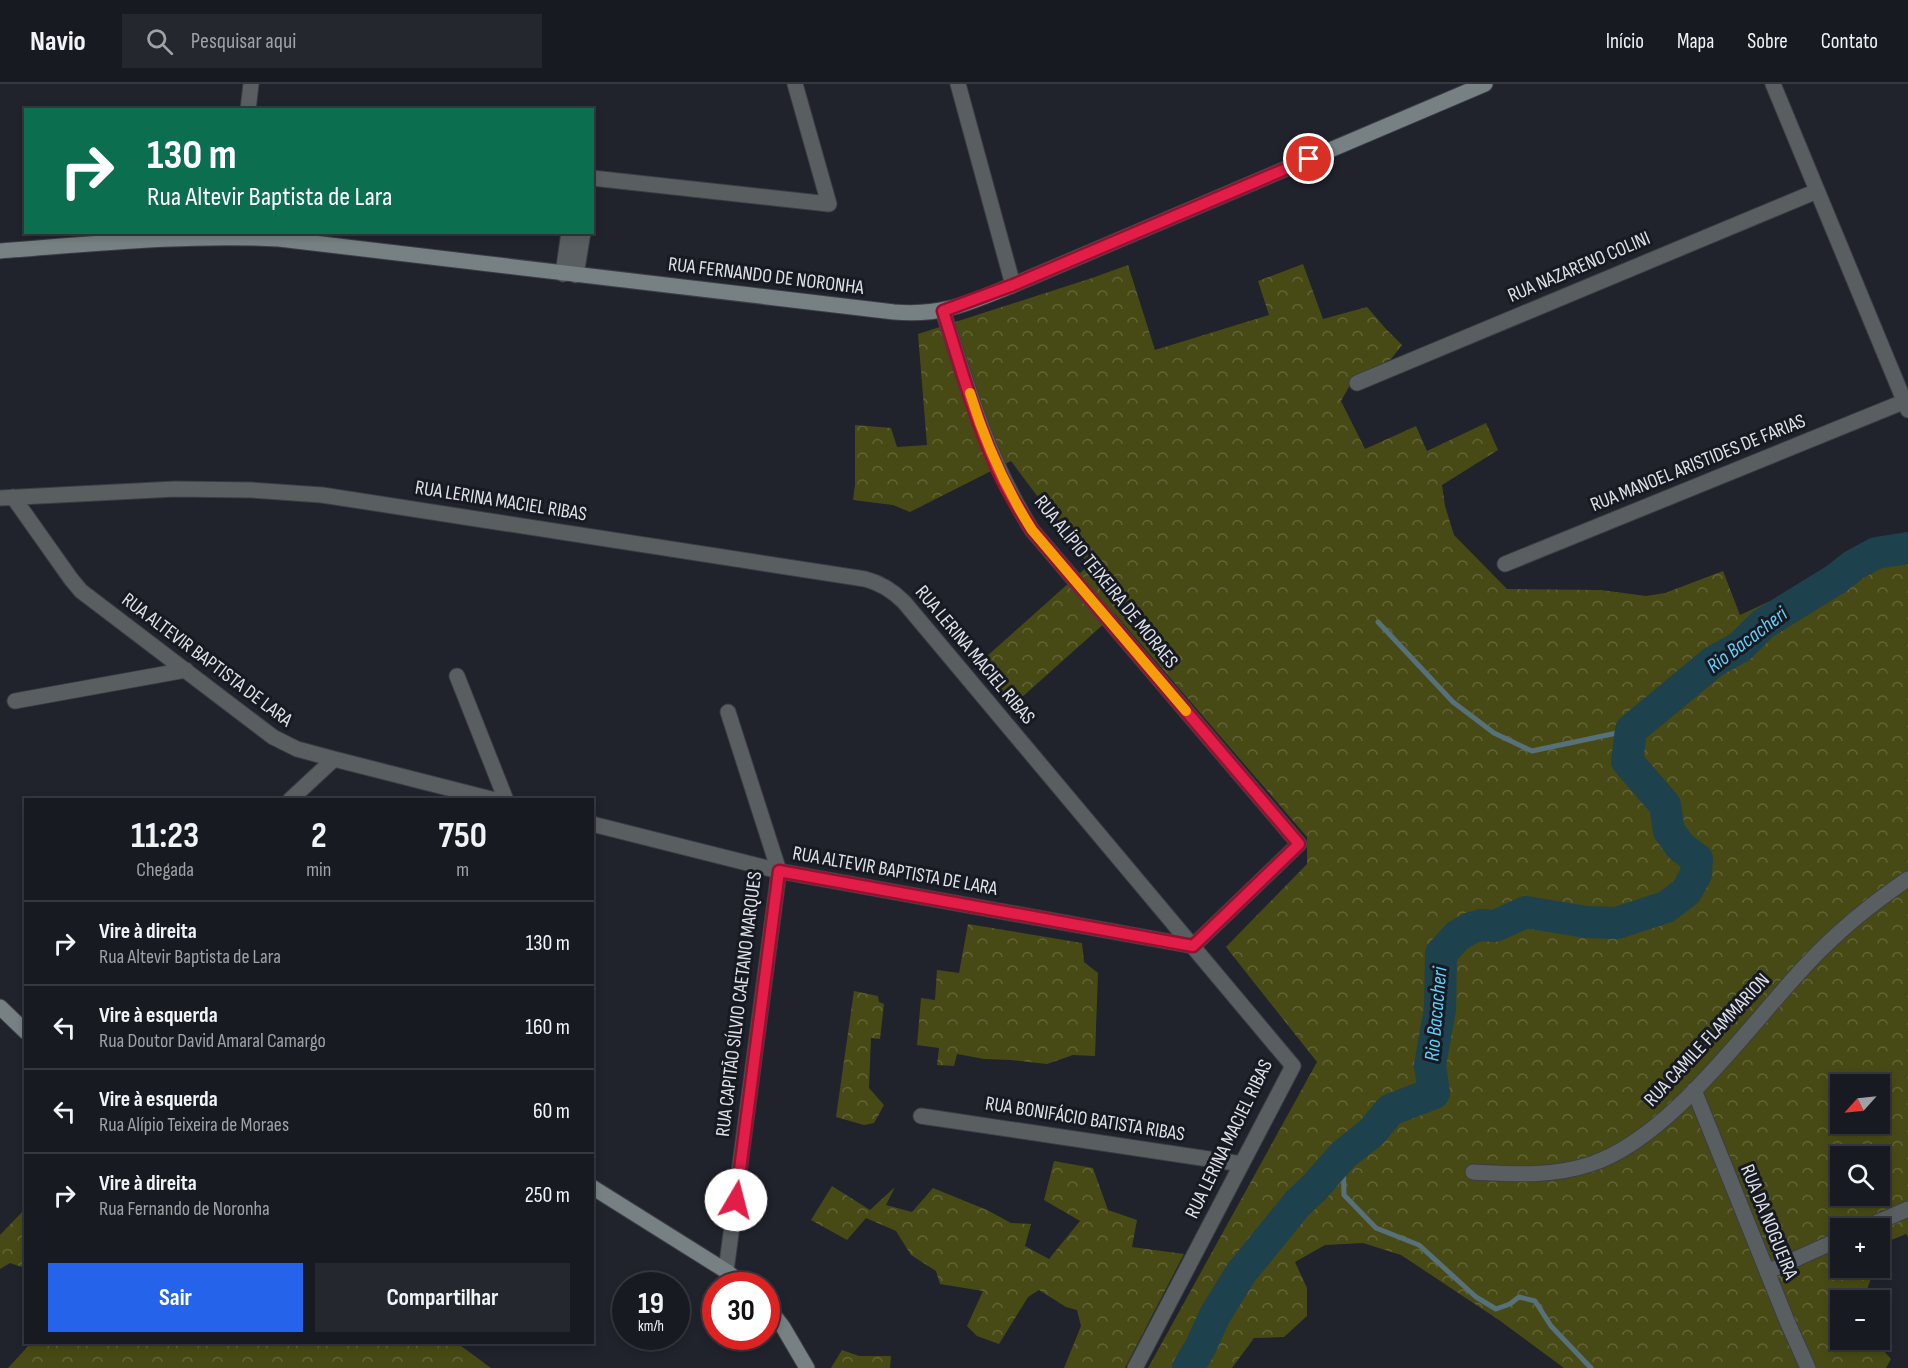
<!DOCTYPE html>
<html lang="pt">
<meta charset="utf-8">
<style>
body{margin:0;font-family:"Sofia Sans Condensed",sans-serif;background:#25272e;color:#f1f3f6;height:100vh;display:flex;flex-direction:column;font-size:22px;white-space:nowrap}
*{box-sizing:border-box;margin:0}
p{font-size:20px;color:#9fa1a5}
.icon{flex:none;width:33px;height:33px;fill:none;stroke:currentColor;stroke-width:2;stroke-linecap:round;stroke-linejoin:round}
.map{position:relative;flex:1;overflow:hidden}
.sheet{position:absolute;left:24px;top:714px;width:570px;height:546px;display:flex;flex-direction:column;background:#181a21;border-radius:0px;box-shadow:0 3px 9px #0003,0 0 0 2px #36383f}
.sheet>*{flex:none}
.guide{position:absolute;left:24px;top:24px;width:570px;height:126px;border-radius:0px;box-shadow:0 3px 9px #0003,0 0 0 2px #36383f;background:#0b6e4f;color:#fff;overflow:hidden}
.needle{width:39px;rotate:243deg}
.tools{position:absolute;left:1830px;top:990px;display:grid;gap:12px}
.tools a{display:grid;place-items:center;width:60px;height:60px;border-radius:0px;background:#181a21;box-shadow:0 3px 9px #0003,0 0 0 2px #36383f;font-size:30px}
.speed{position:absolute;left:612px;top:1188px;display:flex;gap:12px;font-size:30px;font-weight:700;text-align:center}
.speed>*{display:grid;place-content:center;width:78px;height:78px;border-radius:50%;background:#181a21;box-shadow:0 3px 9px #0003,0 0 0 2px #36383f;line-height:1}
.speed small{font-size:15px;font-weight:400}
.speed .limit{border:9px solid #d22;background:#fff;color:#111}
.pin{position:absolute;display:grid;place-items:center;width:51px;height:51px;color:#fff;margin:-26px;border:3px solid #fff;border-radius:50%;box-shadow:0 2px 6px #0007}
.me{position:absolute;width:66px;margin:-33px;rotate:8deg;stroke-linejoin:round;filter:drop-shadow(0 0 4px #0008)}
.turn{display:flex;align-items:center;gap:21px;height:126px;padding:0 24px;font-size:27px}
.turn .icon{width:78px;height:78px;stroke-width:2.5}
.turn b{display:block;font-size:42px;line-height:51px}
.eta{display:flex;justify-content:space-evenly;align-items:center;height:102px;text-align:center}
.eta b{font-size:36px;font-weight:700;line-height:42px}
.cta{display:flex;gap:12px;margin-top:auto;padding:12px 24px}
.cta a{flex:1;height:69px;border-radius:0px;background:#2563eb;color:#fff;font-size:24px;font-weight:700;line-height:69px;text-align:center}
.cta a+a{background:#25272e;color:#f1f3f6}
ul{padding:0;list-style:none}
li{display:flex;align-items:center;gap:18px;height:84px;padding:0 24px;border-top:2px solid #36383f}
li div{flex:1}
li b{display:block;font-size:22px}
li em{font-style:normal}
header{display:flex;align-items:center;gap:36px;box-sizing:border-box;height:84px;padding:0 30px;background:#181a21;border-bottom:2px solid #36383f}
header strong{font-size:28px}
nav{display:flex;gap:33px;margin-inline-start:auto;font-size:21px}
.search{width:420px;height:54px;background:#25272e;display:flex;align-items:center;gap:15px;box-sizing:border-box;padding:0 21px;border-radius:0px;color:#9fa1a5;font-size:22px}
.map>svg:first-child{display:block}
.forest{fill:url(#forest-crowns);fill-rule:evenodd}
.lines{fill:none;stroke-linecap:round;stroke-linejoin:round}
.stream{stroke:#57717b;stroke-width:5}
.river{stroke:#1d414d;stroke-width:32}
.street-casing{stroke:#3b3e46;stroke-width:17}
.secondary-casing{stroke:#3b3e46;stroke-width:17}
.street{stroke:#595f61;stroke-width:15}
.secondary{stroke:#778083;stroke-width:15}
.route-casing{stroke:#92132f;stroke-width:15}
.route{stroke:#e11d48;stroke-width:10}
.slow{stroke:#f59e0b;stroke-width:10}
.labels{text-anchor:middle;dominant-baseline:central;stroke-width:6;stroke-linejoin:round;paint-order:stroke}
.street-label{font-size:20px;fill:#dfe1e7;stroke:#171a22}
.water-label{font-size:21px;font-style:italic;fill:#5fd1f9;stroke:#171a22}
</style>
<header>
<strong>Navio</strong>
<div class="search"><svg class="icon" aria-label="search" viewBox="0 0 24 24"><circle cx="10" cy="10" r="6"/><path d="M15 15l6 6"/></svg>Pesquisar aqui</div>
<nav><a>Início</a><a>Mapa</a><a>Sobre</a><a>Contato</a></nav>
</header>
<div class="map">
<svg width="1908" height="1284" viewBox="0 0 1908 1284">
<defs>
<pattern id="forest-crowns" width="20" height="18" patternUnits="userSpaceOnUse" patternTransform="scale(1.5)"><rect width="20" height="18" fill="#484a15"/><path d="M2 6a3 3 0 1 1 6 0M12 15a3 3 0 1 1 6 0" fill="none" stroke="#626437"/></pattern>
</defs>
<rect width="100%" height="100%" fill="#20232c"/>
<path class="forest" d="M 1303,180 L 1323,235 L 1367,223 L 1386,245 L 1402,261 L 1391,275 L 1354,294 L 1341,317 L 1365,365 L 1416,342 L 1427,367 L 1486,339 L 1498,366 L 1442,401 L 1445,422 L 1454,451 L 1507,505 L 1601,506 L 1646,512 L 1665,509 L 1723,487 L 1740,531 L 1878,467 L 1908,460 L 1908,1153 L 1906,1150 L 1884,1159 L 1880,1170 L 1880,1144 L 1840,1144 L 1840,1184 L 1875,1184 L 1863,1216 L 1840,1216 L 1840,1256 L 1874,1256 L 1891,1275 L 1886,1284 L 1564,1284 L 1499,1236 L 1401,1171 L 1363,1159 L 1325,1161 L 1295,1178 L 1307,1204 L 1307,1232 L 1284,1253 L 1254,1254 L 1232,1284 L 1148,1284 L 1317,978 L 1226,863 L 1307,780 L 1307,753 L 1115,530 L 1012,622 L 977,581 L 1089,481 L 1011,377 L 910,428 L 893,421 L 853,416 L 855,401 L 855,341 L 891,344 L 897,363 L 927,361 L 918,250 L 1092,194 L 1128,181 L 1155,266 L 1269,231 L 1258,197 ZM 1840,1000 L 1880,1000 L 1880,1040 L 1840,1040 ZM 1840,1072 L 1880,1072 L 1880,1112 L 1840,1112 Z
M 968,840 L 1082,859 L 1084,878 L 1098,889 L 1095,972 L 1073,971 L 1047,980 L 1011,976 L 984,975 L 957,970 L 954,982 L 937,981 L 939,964 L 917,961 L 921,914 L 935,916 L 937,886 L 959,889 Z
M 854,907 L 878,912 L 879,918 L 884,920 L 880,955 L 871,954 L 869,1004 L 884,1021 L 874,1039 L 864,1041 L 836,1033 Z
M 1054,1077 L 1093,1084 L 1108,1126 L 1137,1136 L 1132,1163 L 1184,1170 L 1125,1284 L 1064,1284 L 1081,1242 L 1077,1226 L 1066,1223 L 1039,1206 L 1028,1213 L 999,1260 L 977,1252 L 967,1242 L 983,1207 L 940,1200 L 936,1187 L 911,1171 L 896,1147 L 866,1134 L 847,1156 L 811,1136 L 832,1102 L 870,1126 L 895,1103 L 886,1121 L 912,1128 L 933,1104 L 987,1126 L 1011,1139 L 1031,1140 L 1025,1162 L 1049,1175 L 1080,1137 L 1044,1116 Z
M 25,1125 L 25,1184 L 10,1179 L 0,1185 L 0,1151 Z
M 32,1258 L 457,1259 L 491,1284 L 8,1284 Z
M 842,1266 L 859,1272 L 891,1272 L 890,1284 L 831,1284 Z"/>
<g class="lines">
<path class="stream" d="M 1378,538 L 1453,618 L 1494,649 L 1532,667 L 1631,646
M 1343,1071 L 1344,1111 L 1376,1144 L 1419,1161 L 1476,1213 L 1496,1225 L 1510,1220 L 1519,1213 L 1535,1217 L 1551,1242 L 1591,1284"/>
<path class="river" d="M 1188,1284 L 1200,1264 L 1215,1231 L 1241,1189 L 1297,1120 L 1315,1103 L 1343,1071 L 1372,1048 L 1390,1026 L 1434,1009 L 1430,981 L 1440,925 L 1441,870 L 1457,852 L 1471,844 L 1481,841 L 1495,842 L 1526,828 L 1586,838 L 1617,839 L 1666,823 L 1686,808 L 1696,790 L 1697,775 L 1681,763 L 1669,747 L 1665,721 L 1627,677 L 1631,646 L 1713,578 L 1740,563 L 1763,540 L 1836,495 L 1854,481 L 1876,469 L 1908,464"/>
<defs>
<path id="street" d="M 958,0 L 1013,201
M 1773,0 L 1908,326
M 248,26 L 251,0
M 592,94 L 829,120 L 795,0
M 563,190 L 569,148
M 576,191 L 583,148
M 1357,299 L 1817,107
M 13,413 L 71,495 L 81,507 L 273,653 L 297,665 L 334,675 L 495,716
M 0,414 L 175,405 L 251,406 L 322,411 L 865,495 C 881,499 892,506 904,518 L 1293,982 L 1135,1284
M 1505,480 L 1908,316
M 457,592 L 506,716
M 15,617 L 186,586
M 290,716 L 334,675
M 592,740 L 779,787 L 1193,862 L 1299,760 L 1032,446 C 988,376 968,305 943,227
M 1694,1006 L 1787,1237 L 1808,1284
M 921,1032 L 1242,1080
M 1473,1088 C 1514,1090 1552,1093 1591,1080 C 1671,1054 1749,941 1807,880 C 1837,848 1871,820 1908,795
M 1864,1144 L 1908,1125
M 726,1187 L 779,787 L 728,628
M 1767,1188 L 1840,1155"/>
<path id="secondary" d="M 0,167 C 93,160 186,150 279,155 L 894,228 C 944,232 968,219 1013,201 L 1485,0
M 0,923 L 26,948
M 592,1103 L 726,1187 L 745,1202
M 766,1221 L 783,1243 L 807,1284"/>
</defs>
<use href="#street" class="street-casing"/>
<use href="#secondary" class="secondary-casing"/>
<use href="#street" class="street"/>
<use href="#secondary" class="secondary"/>
</g>
<g class="lines">
<defs>
<path id="route" d="M 736,1116 L 779,787 L 1193,862 L 1299,760 L 1032,446 C 1018,424 1004,402 994,377 C 973,329 959,277 943,227 L 1013,201 L 1309,75"/>
</defs>
<use href="#route" class="route-casing"/>
<use href="#route" class="route"/>
<path class="slow" d="M 970,309 C 985,358 1005,403 1032,446 L 1186,627"/>
</g>
<g class="labels">
<g class="street-label">
<text transform="translate(1579 183) rotate(-23)">RUA NAZARENO COLINI</text>
<text transform="translate(766 192) rotate(7)">RUA FERNANDO DE NORONHA</text>
<text transform="translate(1698 379) rotate(-22)">RUA MANOEL ARISTIDES DE FARIAS</text>
<text transform="translate(501 417) rotate(9)">RUA LERINA MACIEL RIBAS</text>
<text transform="translate(1106 498) rotate(51)">RUA ALÍPIO TEIXEIRA DE MORAES</text>
<text transform="translate(975 571) rotate(50)">RUA LERINA MACIEL RIBAS</text>
<text transform="translate(207 576) rotate(37)">RUA ALTEVIR BAPTISTA DE LARA</text>
<text transform="translate(895 787) rotate(10)">RUA ALTEVIR BAPTISTA DE LARA</text>
<text transform="translate(739 920) rotate(-83)">RUA CAPITÃO SÍLVIO CAETANO MARQUES</text>
<text transform="translate(1707 956) rotate(-47)">RUA CAMILE FLAMMARION</text>
<text transform="translate(1085 1035) rotate(9)">RUA BONIFÁCIO BATISTA RIBAS</text>
<text transform="translate(1229 1055) rotate(-64)">RUA LERINA MACIEL RIBAS</text>
<text transform="translate(1769 1138) rotate(68)">RUA DA NOGUEIRA</text>
</g>
<g class="water-label">
<text transform="translate(1747 556) rotate(-37)">Rio Bacacheri</text>
<text transform="translate(1436 930) rotate(-85)">Rio Bacacheri</text>
</g>
</g>
</svg>
<div class="tools">
<a><svg class="needle" viewBox="-14 -14 28 28"><path d="M0-13l5 13h-10z" fill="#e53935"/><path d="M0 13l5-13h-10z" fill="#9fa1a5"/></svg></a>
<a><svg class="icon" aria-label="search" viewBox="0 0 24 24"><circle cx="10" cy="10" r="6"/><path d="M15 15l6 6"/></svg></a>
<a>+</a>
<a>−</a>
</div>
<div class="speed"><div>19<small>km/h</small></div><div class="limit">30</div></div>
<div class="pin" style="left:1309px;top:75px;background:#d93025"><svg class="icon" aria-label="arrive" viewBox="0 0 24 24"><path d="M6 21V4h12l-3 4 3 4H6"/></svg></div>
<svg class="me" style="left:736px;top:1116px" viewBox="-20 -20 40 40"><circle r="19" fill="#fff"/><path d="M0-13L10 11 0 6-10 11z" fill="#e11d48"/></svg>
<div class="guide">
<div class="turn"><svg class="icon" aria-label="right" viewBox="0 0 24 24"><path d="M7 20v-9h11M14 6l5 5-5 5"/></svg><div><b>130 m</b>Rua Altevir Baptista de Lara</div></div>
</div>
<section class="sheet">
<div class="eta">
<div><b>11:23</b><p>Chegada</p></div>
<div><b>2</b><p>min</p></div>
<div><b>750</b><p>m</p></div>
</div>
<ul>
<li><svg class="icon" aria-label="right" viewBox="0 0 24 24"><path d="M7 20v-9h11M14 6l5 5-5 5"/></svg><div><b>Vire à direita</b><p>Rua Altevir Baptista de Lara</p></div><em>130 m</em></li>
<li><svg class="icon" aria-label="left" viewBox="0 0 24 24"><path d="M17 20v-9H6M10 6l-5 5 5 5"/></svg><div><b>Vire à esquerda</b><p>Rua Doutor David Amaral Camargo</p></div><em>160 m</em></li>
<li><svg class="icon" aria-label="left" viewBox="0 0 24 24"><path d="M17 20v-9H6M10 6l-5 5 5 5"/></svg><div><b>Vire à esquerda</b><p>Rua Alípio Teixeira de Moraes</p></div><em>60 m</em></li>
<li><svg class="icon" aria-label="right" viewBox="0 0 24 24"><path d="M7 20v-9h11M14 6l5 5-5 5"/></svg><div><b>Vire à direita</b><p>Rua Fernando de Noronha</p></div><em>250 m</em></li>
</ul>
<div class="cta"><a>Sair</a><a>Compartilhar</a></div>
</section>
</div>
